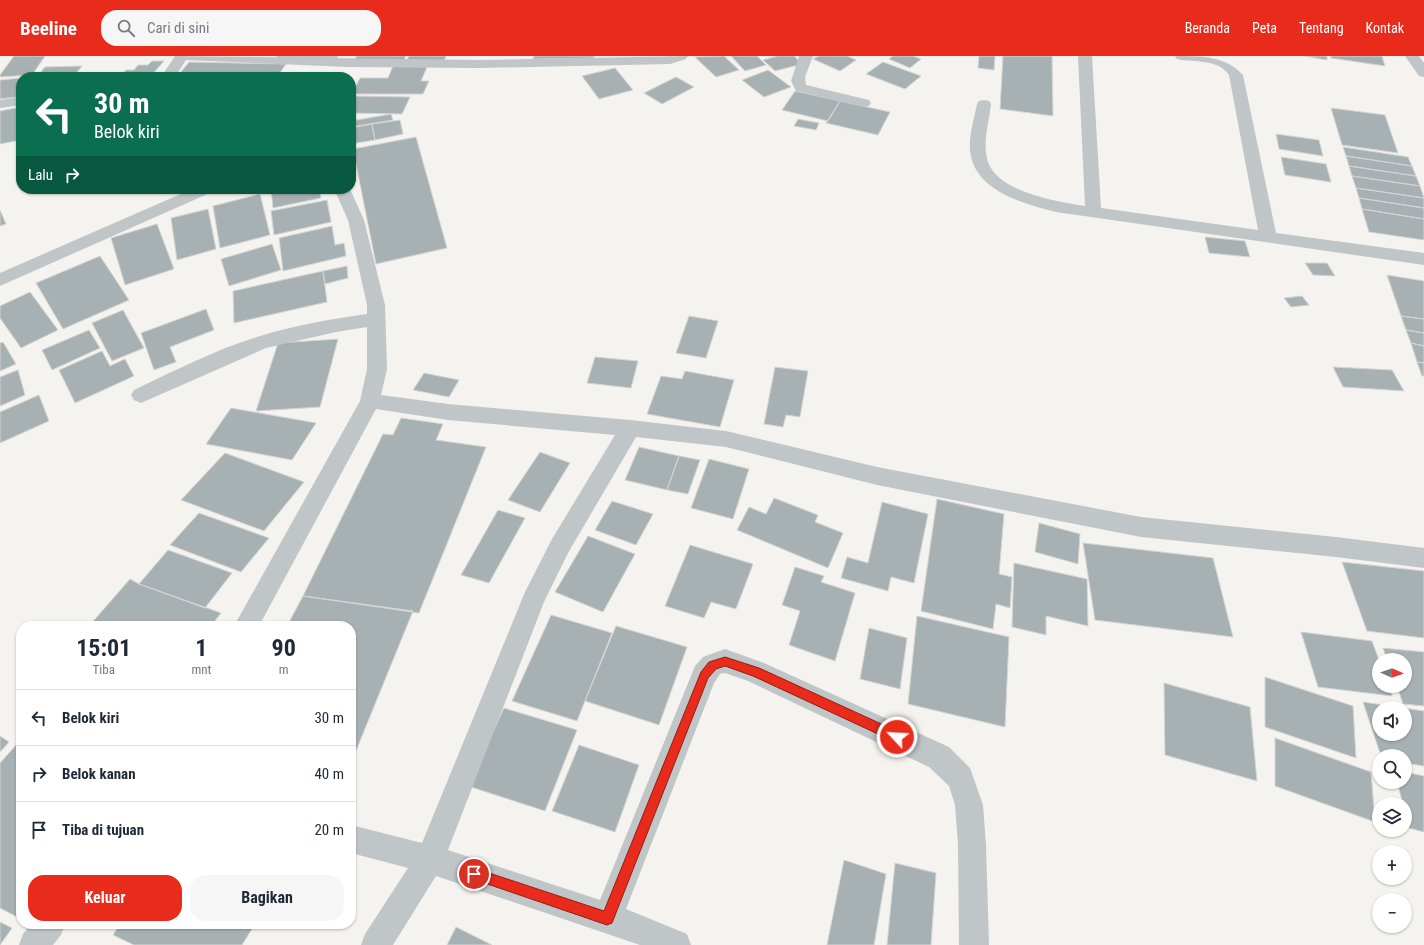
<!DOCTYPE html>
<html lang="id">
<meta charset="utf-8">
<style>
body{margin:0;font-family:"Roboto Condensed",sans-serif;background:#f6f6f7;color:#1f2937;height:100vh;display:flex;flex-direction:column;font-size:15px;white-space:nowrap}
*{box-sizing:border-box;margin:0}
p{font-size:13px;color:#747a83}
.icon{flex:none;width:22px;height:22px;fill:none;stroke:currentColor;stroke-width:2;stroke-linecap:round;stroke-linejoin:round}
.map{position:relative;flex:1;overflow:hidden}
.details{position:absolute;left:16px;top:565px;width:340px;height:308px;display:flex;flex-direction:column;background:#fff;border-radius:16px;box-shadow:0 1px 3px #0004}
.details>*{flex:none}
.top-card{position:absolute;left:16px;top:16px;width:340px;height:122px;border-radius:16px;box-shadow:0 1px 3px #0004;background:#0b6e4f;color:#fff;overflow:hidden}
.needle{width:26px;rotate:92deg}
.controls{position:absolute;left:1372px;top:597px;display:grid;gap:8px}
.controls a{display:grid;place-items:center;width:40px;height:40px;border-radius:50%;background:#fff;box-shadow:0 1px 3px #0004;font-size:20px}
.pin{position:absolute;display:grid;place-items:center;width:34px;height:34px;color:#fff;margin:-17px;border:2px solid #fff;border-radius:50%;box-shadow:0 1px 4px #0007}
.me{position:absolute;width:44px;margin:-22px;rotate:295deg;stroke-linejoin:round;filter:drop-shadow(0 0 3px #0008)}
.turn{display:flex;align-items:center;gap:14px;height:84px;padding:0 12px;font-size:18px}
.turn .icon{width:52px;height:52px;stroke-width:2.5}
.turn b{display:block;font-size:28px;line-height:34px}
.then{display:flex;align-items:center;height:38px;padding:0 12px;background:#0003;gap:8px;font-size:15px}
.eta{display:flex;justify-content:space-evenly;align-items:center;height:68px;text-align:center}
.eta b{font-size:24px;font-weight:700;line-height:28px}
.action{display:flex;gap:8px;margin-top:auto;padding:8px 12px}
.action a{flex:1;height:46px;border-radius:16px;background:#e82b1b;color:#fff;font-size:16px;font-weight:700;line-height:46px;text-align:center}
.action a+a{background:#f6f6f7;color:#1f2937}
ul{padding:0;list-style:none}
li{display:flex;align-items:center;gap:12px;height:56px;padding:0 12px;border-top:1px solid #e0e1e3}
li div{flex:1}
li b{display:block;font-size:15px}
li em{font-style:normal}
header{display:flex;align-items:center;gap:24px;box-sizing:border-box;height:56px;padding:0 20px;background:#e82b1b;color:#fff}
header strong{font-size:19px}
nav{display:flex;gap:22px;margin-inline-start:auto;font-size:14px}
.search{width:280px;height:36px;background:#f6f6f7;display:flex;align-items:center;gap:10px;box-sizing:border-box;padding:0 14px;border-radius:16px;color:#747a83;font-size:15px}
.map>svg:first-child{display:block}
.building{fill:#a7b1b4;stroke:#d5d4d2;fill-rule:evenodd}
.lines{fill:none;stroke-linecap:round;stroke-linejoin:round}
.minor{fill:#c0c5c7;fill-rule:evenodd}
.route{fill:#e82b1b;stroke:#971c12}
</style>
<header>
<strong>Beeline</strong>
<div class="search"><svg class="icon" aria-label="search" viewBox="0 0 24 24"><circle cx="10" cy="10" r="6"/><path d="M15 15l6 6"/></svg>Cari di sini</div>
<nav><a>Beranda</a><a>Peta</a><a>Tentang</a><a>Kontak</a></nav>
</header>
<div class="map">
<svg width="1424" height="889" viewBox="0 0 1424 889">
<rect width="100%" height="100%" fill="#f4f3ef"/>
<path class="building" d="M 14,0 L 45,0 L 32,19 L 0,21 L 0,19 Z
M 277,0 L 338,0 L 337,2 L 276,2 Z
M 357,0 L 406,0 L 403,5 L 354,4 Z
M 409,0 L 446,0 L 444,5 L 407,4 Z
M 534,0 L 594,0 L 594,2 L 533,3 Z
M 724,0 L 739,14 L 716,21 L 695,1 Z
M 731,0 L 757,0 L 766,9 L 745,15 Z
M 778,0 L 794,0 L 802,8 L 775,15 L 763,4 Z
M 819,0 L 847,0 L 856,4 L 840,15 L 813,3 Z
M 893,0 L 913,0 L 921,3 L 910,12 L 889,3 Z
M 979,0 L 995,0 L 994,14 L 978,12 Z
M 1003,0 L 1052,0 L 1053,60 L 1000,53 Z
M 1304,0 L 1327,0 L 1327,4 Z
M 1331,0 L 1382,0 L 1385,10 L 1331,2 Z
M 152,5 L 164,5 L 150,21 L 120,21 L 126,14 L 134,14 L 138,9 L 148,9 Z
M 189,6 L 286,8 L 277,21 L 177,21 Z
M 883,6 L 921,20 L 905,33 L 866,18 Z
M 82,10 L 73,21 L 37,21 L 45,11 Z
M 393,10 L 427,11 L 421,25 L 429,25 L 423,38 L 352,38 L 360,22 L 388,22 Z
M 615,12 L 633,34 L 599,43 L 582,20 Z
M 768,14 L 791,31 L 764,41 L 742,24 Z
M 676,21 L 694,31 L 662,48 L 644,37 Z
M 21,22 L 21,35 L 18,41 L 0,43 L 0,24 Z
M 795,35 L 840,45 L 828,65 L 782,54 Z
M 351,40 L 410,41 L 402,58 L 351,57 Z
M 840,45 L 890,56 L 878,79 L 826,67 Z
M 21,51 L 21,84 L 0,88 L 0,55 Z
M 1331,52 L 1385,59 L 1398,97 L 1342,89 Z
M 391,58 L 393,64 L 351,71 L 351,65 Z
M 798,63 L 819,67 L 816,74 L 794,70 Z
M 400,64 L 403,78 L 375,84 L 372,68 Z
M 372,68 L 375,84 L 351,88 L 351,72 Z
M 1276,78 L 1319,84 L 1323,100 L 1279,93 Z
M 416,81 L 447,192 L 376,208 L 353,93 Z
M 1343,91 L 1408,101 L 1412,110 L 1346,100 Z
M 1346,100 L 1412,110 L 1416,120 L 1349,110 Z
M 1281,101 L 1326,108 L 1331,126 L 1285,119 Z
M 1349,110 L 1416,120 L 1420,130 L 1352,120 Z
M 1352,120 L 1420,130 L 1424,142 L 1356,132 Z
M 1356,132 L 1424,142 L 1424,152 L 1359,142 Z
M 271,133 L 319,133 L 321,142 L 273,152 Z
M 260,138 L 270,179 L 220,192 L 213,150 Z
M 1359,142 L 1424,152 L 1424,163 L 1362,153 Z
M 327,144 L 331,166 L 274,179 L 271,155 Z
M 208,153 L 216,193 L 177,204 L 171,162 Z
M 1362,153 L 1424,163 L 1424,184 L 1369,176 Z
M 0,154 L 6,168 L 0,170 Z
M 157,168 L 174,213 L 125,229 L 111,182 Z
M 332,170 L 335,189 L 344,187 L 346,200 L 283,215 L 279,182 Z
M 1205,181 L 1245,185 L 1250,201 L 1209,197 Z
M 272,188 L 281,214 L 229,230 L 221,203 Z
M 100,200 L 129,244 L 63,273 L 36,227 Z
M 1305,207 L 1327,207 L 1335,220 L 1313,219 Z
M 347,210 L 348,222 L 325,228 L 323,215 Z
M 323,215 L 327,246 L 234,267 L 233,235 Z
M 1387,219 L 1424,225 L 1424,263 L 1401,260 Z
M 30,236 L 58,274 L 21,292 L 0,262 L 0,250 Z
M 1302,240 L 1309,249 L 1291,251 L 1284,242 Z
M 206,253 L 214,274 L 170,291 L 176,306 L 154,314 L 141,277 Z
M 123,254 L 144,292 L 112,305 L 92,267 Z
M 689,260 L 718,265 L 706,302 L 676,297 Z
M 1401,260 L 1424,263 L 1424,277 L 1406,274 Z
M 89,274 L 100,292 L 52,314 L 42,294 Z
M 1406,274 L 1424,277 L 1424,290 L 1411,287 Z
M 338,283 L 320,351 L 256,355 L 278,287 Z
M 3,286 L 16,308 L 0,315 L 0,287 Z
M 1411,287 L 1424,290 L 1424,307 L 1417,306 Z
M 102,295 L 110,310 L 125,303 L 134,320 L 75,347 L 59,314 Z
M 595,301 L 638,305 L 631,332 L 587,327 Z
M 1417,306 L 1424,307 L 1424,320 L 1422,320 Z
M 775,311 L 808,315 L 800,361 L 786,359 L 783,371 L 764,368 Z
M 1333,311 L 1392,314 L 1404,335 L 1343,331 Z
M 18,314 L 25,339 L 0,350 L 0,321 Z
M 685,315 L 734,324 L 720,371 L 647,358 L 661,320 L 682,323 Z
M 424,317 L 459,324 L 449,341 L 413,334 Z
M 39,339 L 49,365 L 0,387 L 0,356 Z
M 231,352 L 316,367 L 292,404 L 206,388 Z
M 401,362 L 443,368 L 436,384 L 486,391 L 419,557 L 303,540 L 383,378 L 393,379 Z
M 639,391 L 679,400 L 667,434 L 625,424 Z
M 540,396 L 570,407 L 540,456 L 508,444 Z
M 225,397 L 304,426 L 264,475 L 181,444 Z
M 679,400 L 700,404 L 688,438 L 667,434 Z
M 709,403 L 749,413 L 733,463 L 691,452 Z
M 774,442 L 818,459 L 815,466 L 843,477 L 828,512 L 737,474 L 749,451 L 766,458 Z
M 937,443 L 1004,458 L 999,518 L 1012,521 L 1010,552 L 996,548 L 993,573 L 921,555 Z
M 612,445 L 653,458 L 636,489 L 595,474 Z
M 882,446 L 928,458 L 914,527 L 891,521 L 888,535 L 841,522 L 847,501 L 868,507 Z
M 498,454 L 525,462 L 489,527 L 461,519 Z
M 199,457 L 269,482 L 241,516 L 170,489 Z
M 1039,467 L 1080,478 L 1078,508 L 1035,496 Z
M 588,480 L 635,498 L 603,556 L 555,536 Z
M 1083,487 L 1213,502 L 1233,581 L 1095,564 Z
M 690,489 L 753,508 L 736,553 L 711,546 L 704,562 L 665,550 Z
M 168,494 L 232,517 L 205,552 L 139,528 Z
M 1342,506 L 1424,515 L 1424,582 L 1367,575 Z
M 1014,507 L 1087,523 L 1088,570 L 1046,560 L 1046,579 L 1012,571 Z
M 795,511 L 824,520 L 821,526 L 855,537 L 835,605 L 789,589 L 800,555 L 782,549 Z
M 130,523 L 139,528 L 221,557 L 211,570 L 89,570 Z
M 303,540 L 413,555 L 351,707 L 351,570 L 287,570 Z
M 551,559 L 612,577 L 577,665 L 512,645 Z
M 917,560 L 1009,581 L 1005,671 L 908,648 Z
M 616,570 L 687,591 L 659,669 L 585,645 Z
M 869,572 L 907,582 L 900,633 L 860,623 Z
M 1301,576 L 1372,585 L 1379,604 L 1379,630 L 1389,630 L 1392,640 L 1318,631 Z
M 1383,592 L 1424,596 L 1424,650 L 1403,648 L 1397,630 L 1405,630 L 1405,604 L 1387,604 Z
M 1265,621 L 1353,650 L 1356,702 L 1265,671 Z
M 1164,627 L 1250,651 L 1257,725 L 1165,699 Z
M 1363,646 L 1424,655 L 1424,710 L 1405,707 L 1405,700 L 1381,700 ZM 1379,652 L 1405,652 L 1405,678 L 1379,678 Z
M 504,652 L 577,674 L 545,755 L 468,730 Z
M 0,680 L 9,686 L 0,696 Z
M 1275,682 L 1371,716 L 1375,766 L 1275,730 Z
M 17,688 L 21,690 L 21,863 L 0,852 L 0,707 Z
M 579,689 L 639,709 L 615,776 L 552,755 Z
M 1405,716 L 1424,720 L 1424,776 L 1409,772 L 1405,757 L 1405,748 L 1403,748 L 1397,726 L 1405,726 Z
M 844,804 L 886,818 L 874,889 L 827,889 Z
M 895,807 L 936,817 L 931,889 L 887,889 Z
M 0,866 L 12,872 L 0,889 Z
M 120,868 L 255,868 L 242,889 L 134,889 L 113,879 Z
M 456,871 L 492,889 L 447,889 Z"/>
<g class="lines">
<path class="minor" d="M 175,0 L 479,4 L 688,0 L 686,3 L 670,8 L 479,12 L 348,11 L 186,4 L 175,21 L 161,21 Z
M 799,0 L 813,0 L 805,21 L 806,29 L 869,44 L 871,47 L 869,50 L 864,51 L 796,35 L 791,25 Z
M 1078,0 L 1092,0 L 1101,152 L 1258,174 L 1229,19 C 1219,4 1198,6 1182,4 L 1177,3 L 1175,0 C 1202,0 1226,0 1243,19 L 1276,177 L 1424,197 L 1424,209 L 1056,156 C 1022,147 974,135 970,94 C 969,79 974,63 977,48 L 979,45 L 984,44 L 989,45 L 991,48 C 989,67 982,87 988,106 C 998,136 1058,146 1085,150 Z
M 1405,0 L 1419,0 L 1424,7 L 1424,21 L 1419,20 Z
M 21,41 L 21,49 L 0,52 L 0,44 Z
M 192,133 L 214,133 L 212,136 L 0,230 L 0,217 Z
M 334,133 L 350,133 L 364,164 L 385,249 L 387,313 L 381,339 L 448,348 L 630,364 L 726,375 L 877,411 L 1141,461 L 1336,481 L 1424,492 L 1424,512 L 1336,501 L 1141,481 L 877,429 L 726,391 L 636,381 L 568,497 L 544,546 L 448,794 L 600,844 L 695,610 L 703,601 L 725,593 L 764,607 L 949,691 L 970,712 L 983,749 L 986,789 L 989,889 L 959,889 L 958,789 L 955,749 L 949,730 L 929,711 L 748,625 L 725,617 L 720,618 L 714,627 L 626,853 L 687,878 L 691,889 L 640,889 L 436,820 L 393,889 L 361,889 L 365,878 L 408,812 L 351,797 L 351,769 L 422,787 L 525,536 L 552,483 L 615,379 L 448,364 L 376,353 L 259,570 L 234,570 L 360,345 L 367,313 L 367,271 L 336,276 L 266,292 L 141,347 L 134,344 L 131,339 L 134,334 C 174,315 215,294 257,281 C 291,270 331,263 367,258 L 367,249 L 348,164 Z
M 31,868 L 65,868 L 61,879 L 53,889 L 19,889 L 23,878 Z"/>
</g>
<path class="route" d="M 725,601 L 759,612 L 901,677 L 902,681 L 901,685 L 897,686 L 893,685 L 753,620 L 725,610 L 716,613 L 708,622 L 612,867 L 607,869 L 470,822 L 468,818 L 470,813 L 474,812 L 604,855 L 701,616 L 709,606 Z"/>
</svg>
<div class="controls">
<a><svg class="needle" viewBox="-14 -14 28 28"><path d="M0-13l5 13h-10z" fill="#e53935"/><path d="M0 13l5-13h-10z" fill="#747a83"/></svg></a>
<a><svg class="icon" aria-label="sound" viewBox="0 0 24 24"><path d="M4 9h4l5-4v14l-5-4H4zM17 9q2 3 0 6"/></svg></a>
<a><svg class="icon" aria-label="search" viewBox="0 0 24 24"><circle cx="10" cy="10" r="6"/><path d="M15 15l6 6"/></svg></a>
<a><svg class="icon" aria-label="layers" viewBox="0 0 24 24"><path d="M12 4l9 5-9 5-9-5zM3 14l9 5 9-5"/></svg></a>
<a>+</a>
<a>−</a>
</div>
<div class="pin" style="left:474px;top:818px;background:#d93025"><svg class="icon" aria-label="arrive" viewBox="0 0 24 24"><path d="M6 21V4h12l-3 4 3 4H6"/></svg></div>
<svg class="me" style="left:897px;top:681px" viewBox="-20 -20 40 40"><circle r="17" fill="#e82b1b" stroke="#fff" stroke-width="3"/><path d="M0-11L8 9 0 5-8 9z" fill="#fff"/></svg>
<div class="top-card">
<div class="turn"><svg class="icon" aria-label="left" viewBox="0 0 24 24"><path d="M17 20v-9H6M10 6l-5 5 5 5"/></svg><div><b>30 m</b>Belok kiri</div></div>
<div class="then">Lalu<svg class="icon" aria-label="right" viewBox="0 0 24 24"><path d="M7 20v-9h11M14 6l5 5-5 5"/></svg></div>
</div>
<section class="details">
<div class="eta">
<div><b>15:01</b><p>Tiba</p></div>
<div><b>1</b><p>mnt</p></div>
<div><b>90</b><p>m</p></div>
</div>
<ul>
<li><svg class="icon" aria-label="left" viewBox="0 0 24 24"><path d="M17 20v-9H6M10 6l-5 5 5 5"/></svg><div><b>Belok kiri</b></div><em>30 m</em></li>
<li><svg class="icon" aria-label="right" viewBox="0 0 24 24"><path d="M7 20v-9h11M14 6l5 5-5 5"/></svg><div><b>Belok kanan</b></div><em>40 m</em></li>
<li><svg class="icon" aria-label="arrive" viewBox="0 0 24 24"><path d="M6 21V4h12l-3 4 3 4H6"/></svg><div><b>Tiba di tujuan</b></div><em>20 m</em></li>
</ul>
<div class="action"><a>Keluar</a><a>Bagikan</a></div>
</section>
</div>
